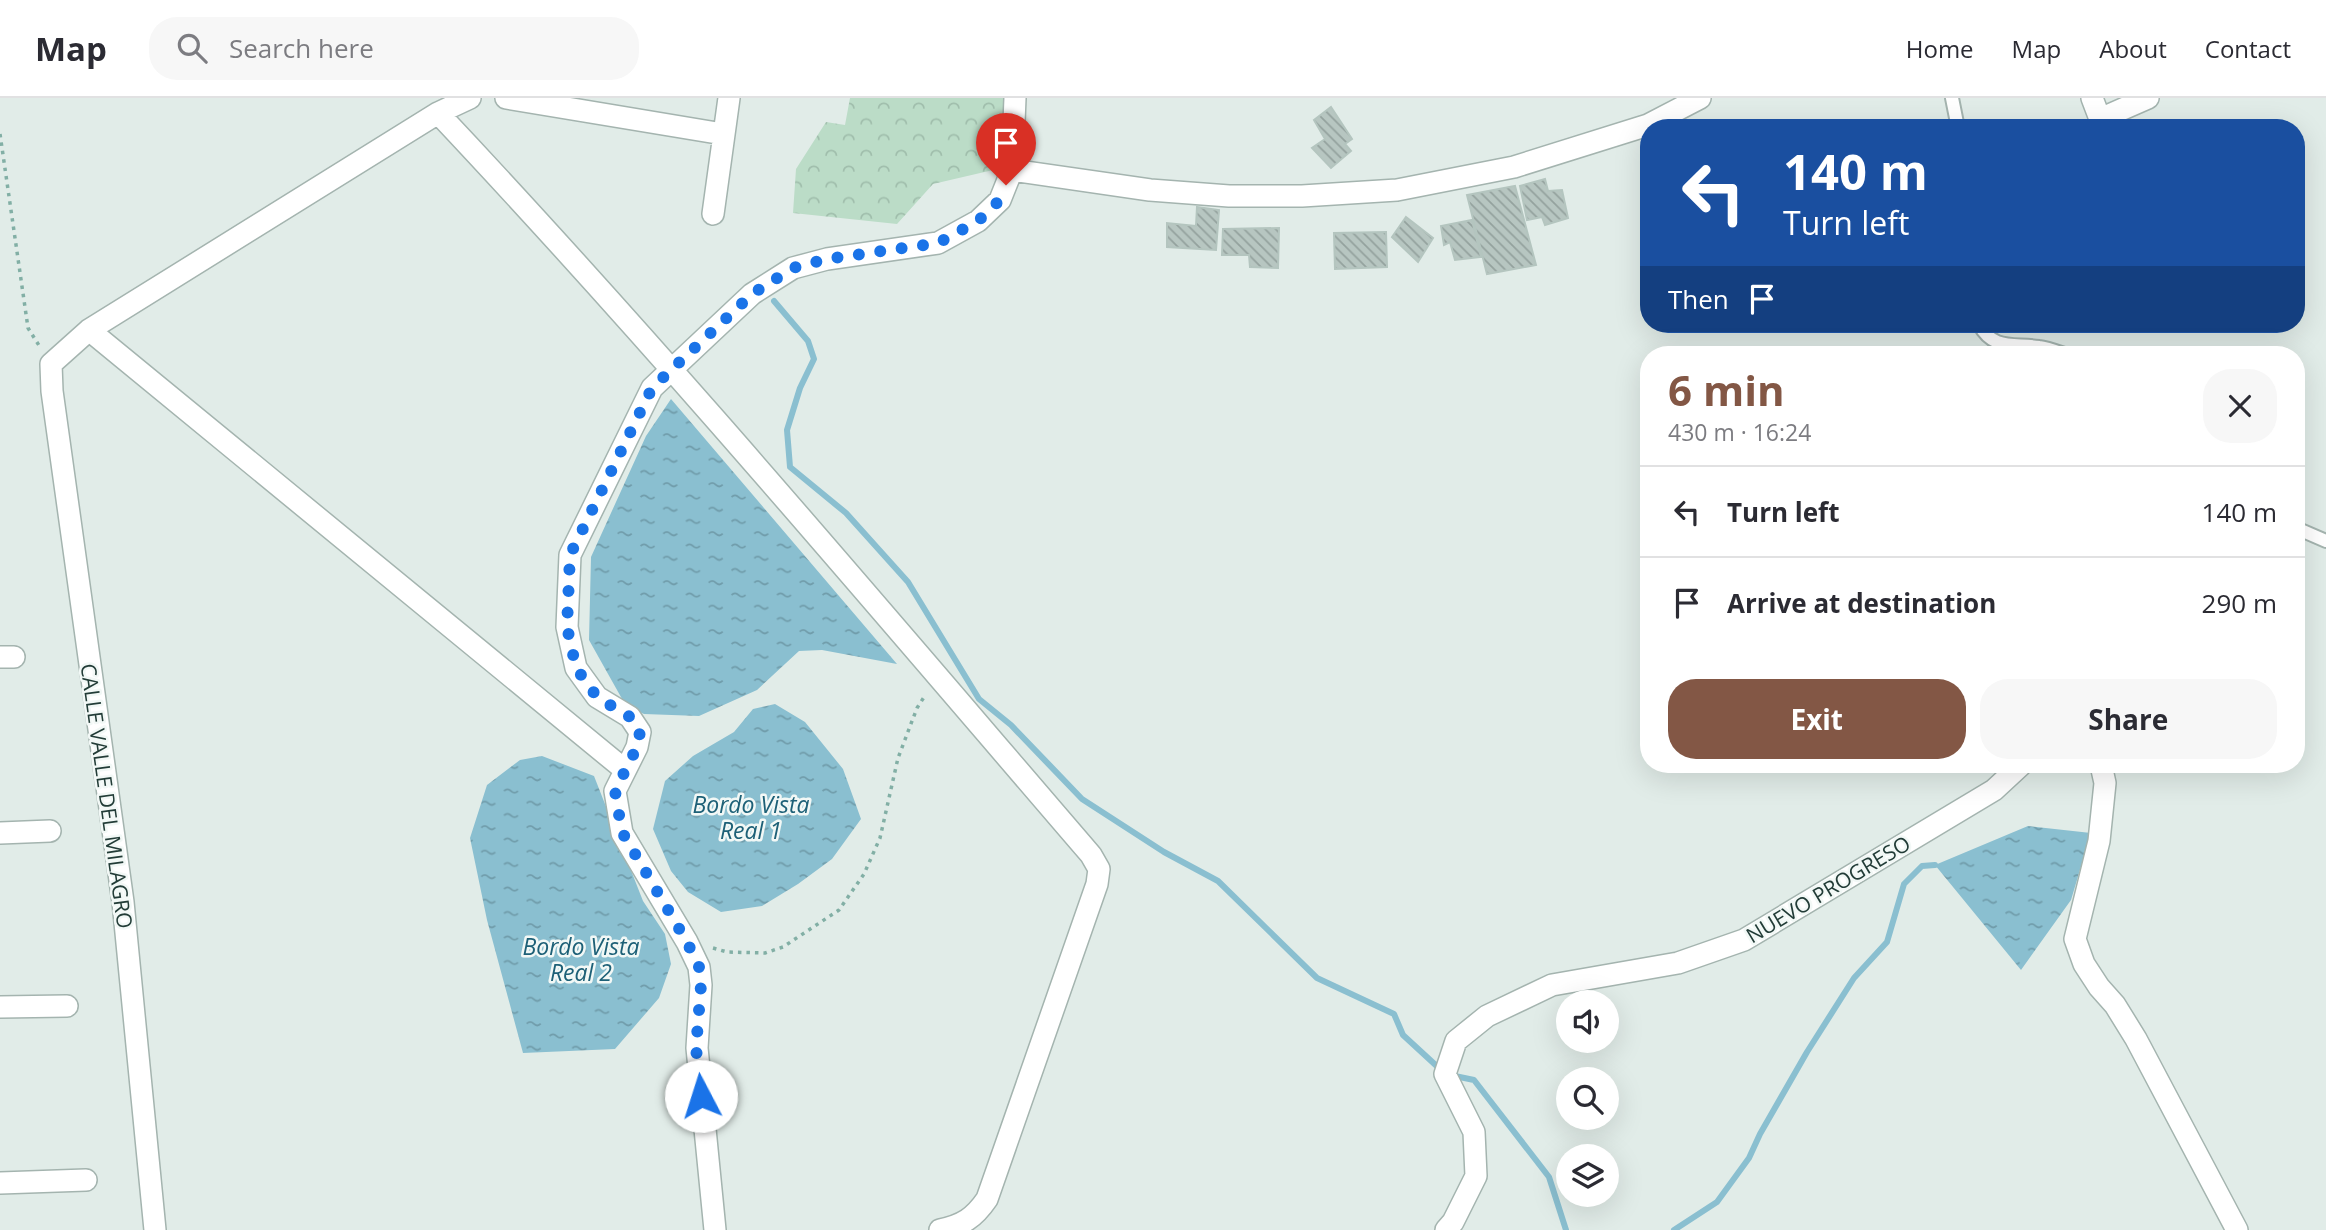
<!DOCTYPE html>
<meta charset="utf-8">
<style>
body{margin:0;font-family:"Open Sans",sans-serif;background:#f7f7f7;color:#2b2b33;height:100vh;display:flex;flex-direction:column;font-size:26px;white-space:nowrap}
*{box-sizing:border-box;margin:0}
p{font-size:23px;color:#7c7c81}
.icon{flex:none;width:38px;height:38px;fill:none;stroke:currentColor;stroke-width:2;stroke-linecap:round;stroke-linejoin:round}
.map{position:relative;flex:1;overflow:hidden}
.drawer{position:absolute;left:1640px;top:248px;width:665px;height:427px;display:flex;flex-direction:column;background:#fff;border-radius:28px;box-shadow:0 7px 28px #0002}
.drawer>*{flex:none}
.top-card{position:absolute;left:1640px;top:21px;width:665px;height:214px;border-radius:28px;box-shadow:0 7px 28px #0002;background:#1a4fa0;color:#fff;overflow:hidden}
.fabs{position:absolute;left:1556px;top:892px;display:grid;gap:14px}
.fabs a{display:grid;place-items:center;width:63px;height:63px;border-radius:50%;background:#fff;box-shadow:0 7px 28px #0002;font-size:35px}
.pin{position:absolute;display:grid;place-items:center;width:60px;height:60px;color:#fff;margin:-72px -30px;border-radius:50% 50% 50% 0;rotate:-45deg;box-shadow:0 0 7px #0007}
.pin .icon{rotate:45deg}
.me{position:absolute;width:77px;margin:-38px;rotate:355deg;stroke-linejoin:round;filter:drop-shadow(0 0 5px #0008)}
.turn{display:flex;align-items:center;gap:24px;height:147px;padding:0 28px;font-size:32px}
.turn .icon{width:91px;height:91px;stroke-width:2.5}
.turn b{display:block;font-size:49px;line-height:60px}
.then{display:flex;align-items:center;height:66px;padding:0 28px;background:#0003;gap:14px;font-size:26px}
.round{display:grid;place-items:center;flex:none;width:74px;height:74px;border-radius:28px;background:#f7f7f7}
.head{display:flex;align-items:center;justify-content:space-between;height:119px;padding:0 28px}
h1{font-size:42px;font-weight:700;line-height:52px;color:#835745}
.action{display:flex;gap:14px;margin-top:auto;padding:14px 28px}
.action a{flex:1;height:80px;border-radius:28px;background:#835745;color:#fff;font-size:28px;font-weight:700;line-height:80px;text-align:center}
.action a+a{background:#f7f7f7;color:#2b2b33}
ul{padding:0;list-style:none}
li{display:flex;align-items:center;gap:21px;height:91px;padding:0 28px;border-top:2px solid #e1e1e2}
li div{flex:1}
li b{display:block;font-size:26px}
li em{font-style:normal}
header{display:flex;align-items:center;gap:42px;box-sizing:border-box;height:98px;padding:0 35px;background:#fff;border-bottom:2px solid #e1e1e2}
header strong{font-size:33px}
nav{display:flex;gap:38px;margin-inline-start:auto;font-size:24px}
.search{width:490px;height:63px;background:#f7f7f7;display:flex;align-items:center;gap:18px;box-sizing:border-box;padding:0 24px;border-radius:28px;color:#7c7c81;font-size:26px}
.map>svg:first-child{display:block}
.park{fill:url(#park-crowns)}
.water{fill:url(#water-ripples)}
.lines{fill:none;stroke-linecap:round;stroke-linejoin:round}
.stream{stroke:#8abfd0;stroke-width:6}
.building{fill:url(#building-back-hatch);stroke:#b4c5bf;stroke-width:2}
.lane-casing{stroke:#a4b4af;stroke-width:16}
.street-casing{stroke:#a4b4af;stroke-width:24}
.path{stroke:#82afa5;stroke-width:3.5;stroke-dasharray:3.5 5;stroke-linecap:butt}
.lane{stroke:#fff;stroke-width:12}
.street{stroke:#fff;stroke-width:21}
.route{stroke:#1a73e8;stroke-width:12;stroke-dasharray:0 21.6}
.labels{text-anchor:middle;dominant-baseline:central;stroke-width:5;stroke-linejoin:round;paint-order:stroke}
.street-label{font-size:21px;fill:#223c37;stroke:#f2f8f6}
.water-label{font-size:23px;font-style:italic;fill:#1d6077;stroke:#f2f8f6}
</style>
<header>
<strong>Map</strong>
<div class="search"><svg class="icon" aria-label="search" viewBox="0 0 24 24"><circle cx="10" cy="10" r="6"/><path d="M15 15l6 6"/></svg>Search here</div>
<nav><a>Home</a><a>Map</a><a>About</a><a>Contact</a></nav>
</header>
<div class="map">
<svg width="2326" height="1132" viewBox="0 0 2326 1132">
<defs>
<pattern id="park-crowns" width="20" height="18" patternUnits="userSpaceOnUse" patternTransform="scale(1.75)"><rect width="20" height="18" fill="#bbdcc7"/><path d="M2 6a3 3 0 1 1 6 0M12 15a3 3 0 1 1 6 0" fill="none" stroke="#a0beac"/></pattern>
<pattern id="water-ripples" width="26" height="14" patternUnits="userSpaceOnUse" patternTransform="scale(1.75)"><rect width="26" height="14" fill="#8abfd0"/><path d="M2 4q2-2 4 0t4 0M15 11q2-2 4 0t4 0" fill="none" stroke="#709caa"/></pattern>
<pattern id="building-back-hatch" width="6" height="6" patternUnits="userSpaceOnUse" patternTransform="scale(1.75)"><rect width="6" height="6" fill="#b7c6c1"/><path d="M-1 5l2 2M0 0l6 6M5-1l2 2" fill="none" stroke="#94a29e"/></pattern>
</defs>
<rect width="100%" height="100%" fill="#e1ece8"/>
<path class="park" d="M 850,0 L 1004,0 L 1006,69 L 933,86 L 897,126 L 793,115 L 796,71 L 826,24 L 845,27 Z"/>
<path class="water" d="M 671,301 L 897,566 L 822,552 L 799,553 L 757,592 L 699,618 L 644,616 L 626,608 L 589,542 L 591,459 L 646,338 Z
M 775,606 L 805,624 L 843,671 L 861,721 L 832,761 L 798,786 L 762,808 L 721,814 L 688,794 L 671,773 L 653,731 L 665,683 L 693,658 L 734,634 L 753,611 Z
M 542,658 L 594,678 L 643,803 L 665,836 L 671,866 L 659,900 L 615,951 L 523,955 L 487,822 L 470,740 L 487,687 L 520,662 Z
M 2028,728 L 2091,735 L 2071,802 L 2021,872 L 1935,767 Z"/>
<g class="lines">
<path class="stream" d="M 774,203 L 808,243 L 814,261 L 800,290 L 787,332 L 790,369 L 846,415 L 908,484 L 979,601 L 1011,627 L 1082,701 L 1164,754 L 1218,783 L 1317,880 L 1394,916 L 1403,937 L 1441,972
M 1450,977 L 1474,982 L 1549,1079 L 1566,1132
M 1674,1132 L 1717,1104 L 1749,1060 L 1760,1036 L 1807,954 L 1854,880 L 1887,844 L 1904,786 L 1922,768 L 1935,767"/>
</g>
<path class="building" d="M 1331,9 L 1352,41 L 1345,46 L 1351,53 L 1331,70 L 1312,50 L 1325,41 L 1314,22 Z
M 1545,81 L 1548,93 L 1562,92 L 1568,120 L 1545,127 L 1542,119 L 1527,122 L 1520,88 Z
M 1515,88 L 1536,167 L 1487,176 L 1467,97 Z
M 1197,109 L 1219,112 L 1216,152 L 1167,149 L 1167,125 L 1196,128 Z
M 1406,119 L 1433,140 L 1418,164 L 1392,139 Z
M 1472,122 L 1481,159 L 1455,162 L 1450,144 L 1444,147 L 1441,128 Z
M 1279,130 L 1278,170 L 1250,169 L 1249,157 L 1222,157 L 1223,131 Z
M 1386,134 L 1387,169 L 1335,171 L 1334,135 Z"/>
<g class="lines">
<defs>
<path id="lane" d="M 1952,0 L 1958,30
M 1979,226 C 1993,253 2014,245 2039,249 C 2048,250 2058,254 2067,257
M 2296,430 L 2326,443"/>
<path id="street" d="M 506,0 L 723,36
M 2092,0 L 2100,21 L 2148,0
M 438,15 C 664,255 876,507 1091,757 L 1099,771 L 1097,786 L 987,1101 C 974,1120 963,1127 940,1132
M 1012,72 L 1150,92 L 1229,98 L 1302,98 L 1397,92 L 1514,69 L 1648,27 L 1700,0
M 713,116 L 729,0
M 89,232 L 625,672
M 0,559 L 14,559
M 2101,667 L 2105,685 L 2099,743 L 2075,841 L 2084,866 L 2099,889 L 2115,907 L 2136,941 L 2237,1132
M 0,735 L 50,733
M 0,909 L 67,908
M 0,1085 L 86,1082
M 155,1132 L 123,804 L 52,293 L 51,266 L 89,232 L 438,15 L 470,0
M 715,1132 L 697,950 L 701,887 L 699,869 L 687,844 L 622,735 L 615,693 L 637,649 L 640,634 L 630,619 L 597,599 L 576,570 L 567,529 L 570,457 L 652,290 L 752,196 L 793,170 L 827,161 L 938,145 L 978,123 L 1000,102 L 1012,72 L 1015,0
M 1446,1132 L 1453,1124 L 1476,1078 L 1474,1034 L 1445,976 L 1456,943 L 1487,918 L 1552,887 L 1678,865 L 1744,842 L 1994,692 L 2021,667"/>
</defs>
<use href="#lane" class="lane-casing"/>
<use href="#street" class="street-casing"/>
<path class="path" d="M 0,36 L 28,230 L 40,249
M 713,850 L 727,854 L 765,855 L 783,849 L 839,812 L 864,776 L 880,740 L 898,660 L 917,610 L 926,596"/>
<use href="#lane" class="lane"/>
<use href="#street" class="street"/>
</g>
<g class="lines">
<path class="route" d="M 701,998 L 696,950 L 701,887 L 699,869 L 687,844 L 622,734 L 615,693 L 637,649 L 640,634 L 630,619 L 597,599 L 576,570 L 567,529 L 570,457 L 652,290 L 752,196 L 793,170 L 827,161 L 938,145 L 978,123 L 1000,102 L 1006,87"/>
</g>
<g class="labels">
<g class="street-label">
<text transform="translate(107 698) rotate(82)">CALLE VALLE DEL MILAGRO</text>
<text transform="translate(1828 791) rotate(-31)">NUEVO PROGRESO</text>
</g>
<g class="water-label">
<text x="751" y="706">Bordo Vista<tspan x="751" dy="26">Real 1</tspan></text>
<text x="581" y="848">Bordo Vista<tspan x="581" dy="26">Real 2</tspan></text>
</g>
</g>
</svg>
<div class="fabs">
<a><svg class="icon" aria-label="sound" viewBox="0 0 24 24"><path d="M4 9h4l5-4v14l-5-4H4zM17 9q2 3 0 6"/></svg></a>
<a><svg class="icon" aria-label="search" viewBox="0 0 24 24"><circle cx="10" cy="10" r="6"/><path d="M15 15l6 6"/></svg></a>
<a><svg class="icon" aria-label="layers" viewBox="0 0 24 24"><path d="M12 4l9 5-9 5-9-5zM3 14l9 5 9-5"/></svg></a>
</div>
<div class="pin" style="left:1006px;top:87px;background:#d93025"><svg class="icon" aria-label="arrive" viewBox="0 0 24 24"><path d="M6 21V4h12l-3 4 3 4H6"/></svg></div>
<svg class="me" style="left:701px;top:998px" viewBox="-20 -20 40 40"><circle r="19" fill="#fff"/><path d="M0-13L10 11 0 6-10 11z" fill="#1a73e8"/></svg>
<div class="top-card">
<div class="turn"><svg class="icon" aria-label="left" viewBox="0 0 24 24"><path d="M17 20v-9H6M10 6l-5 5 5 5"/></svg><div><b>140 m</b>Turn left</div></div>
<div class="then">Then<svg class="icon" aria-label="arrive" viewBox="0 0 24 24"><path d="M6 21V4h12l-3 4 3 4H6"/></svg></div>
</div>
<section class="drawer">
<div class="head"><div><h1>6 min</h1><p>430 m · 16:24</p></div><a class="round"><svg class="icon" aria-label="close" viewBox="0 0 24 24"><path d="M6 6l12 12M18 6L6 18"/></svg></a></div>
<ul>
<li><svg class="icon" aria-label="left" viewBox="0 0 24 24"><path d="M17 20v-9H6M10 6l-5 5 5 5"/></svg><div><b>Turn left</b></div><em>140 m</em></li>
<li><svg class="icon" aria-label="arrive" viewBox="0 0 24 24"><path d="M6 21V4h12l-3 4 3 4H6"/></svg><div><b>Arrive at destination</b></div><em>290 m</em></li>
</ul>
<div class="action"><a>Exit</a><a>Share</a></div>
</section>
</div>
